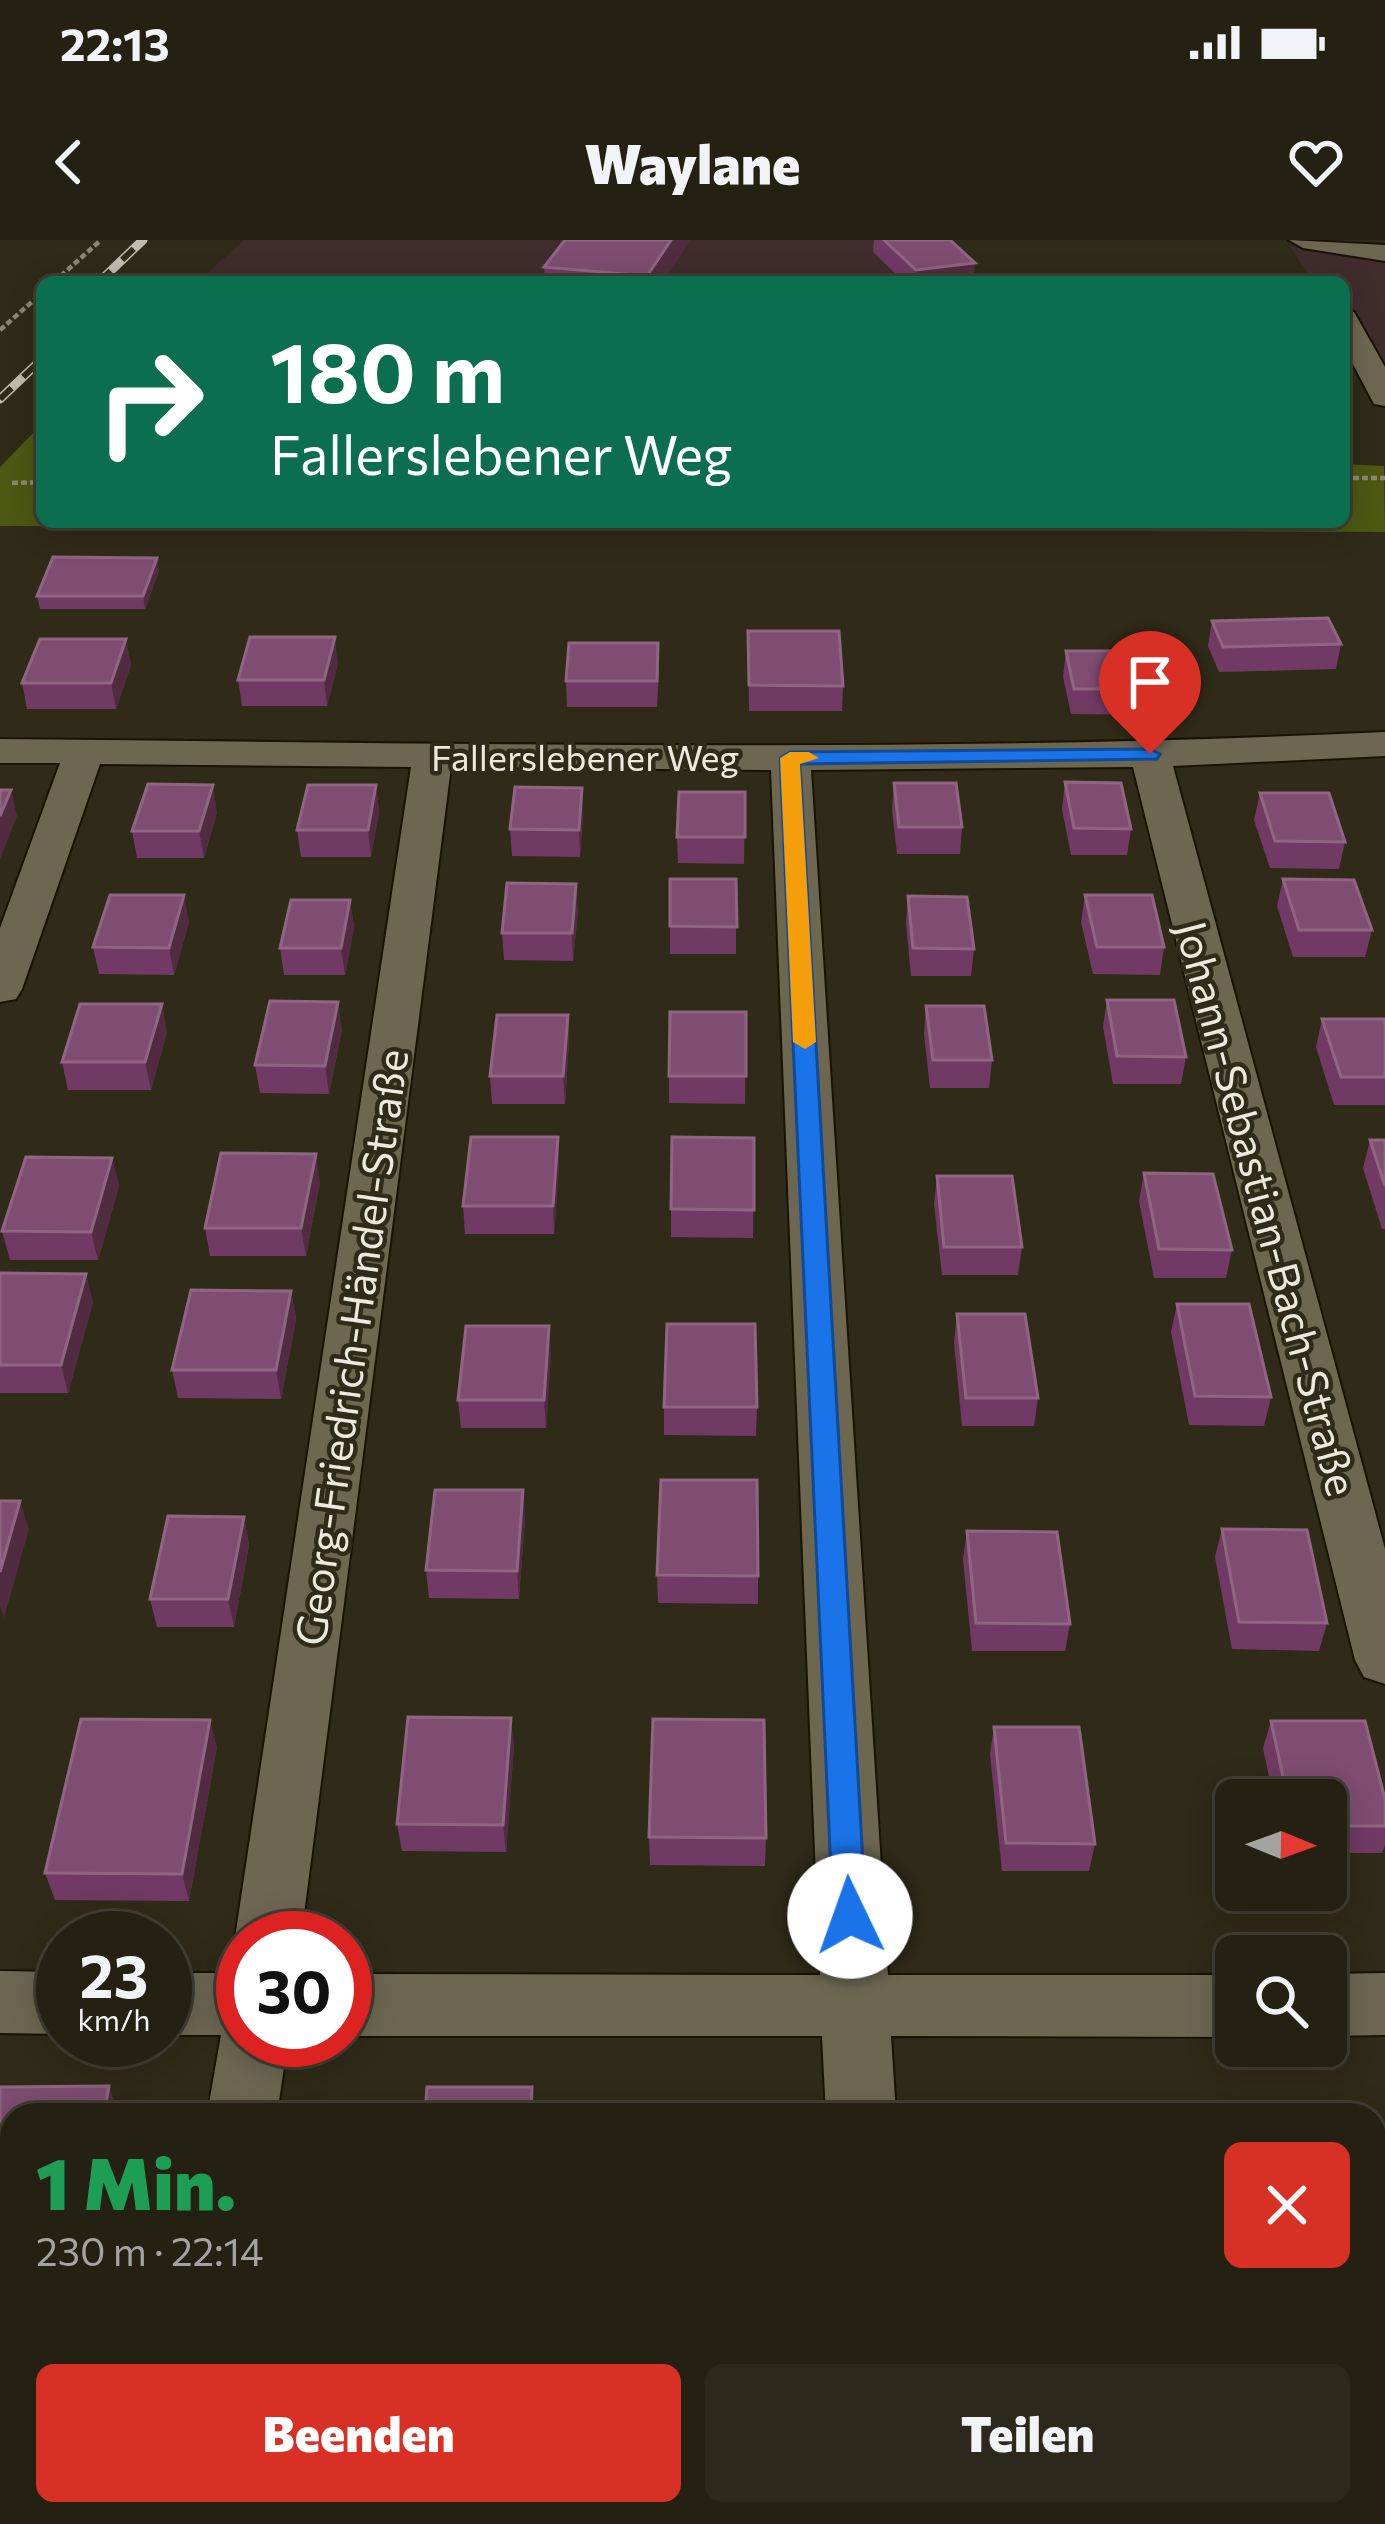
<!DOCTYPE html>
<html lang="de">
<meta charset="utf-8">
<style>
body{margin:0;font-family:Commissioner,sans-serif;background:#2c281b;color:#f1f3f6;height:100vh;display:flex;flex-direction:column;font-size:45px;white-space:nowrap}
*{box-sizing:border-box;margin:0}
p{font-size:39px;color:#a3a39f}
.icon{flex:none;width:66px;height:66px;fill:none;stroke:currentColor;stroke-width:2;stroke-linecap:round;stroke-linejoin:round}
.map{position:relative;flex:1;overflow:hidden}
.panel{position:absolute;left:0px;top:1863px;width:1386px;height:423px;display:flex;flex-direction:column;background:#242012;border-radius:36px 36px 0 0;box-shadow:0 6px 30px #0003,0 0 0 3px #413e32}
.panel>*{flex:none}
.banner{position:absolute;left:36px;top:36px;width:1314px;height:252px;border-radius:18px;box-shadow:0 6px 30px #0003,0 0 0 3px #413e32;background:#0b6e4f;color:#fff;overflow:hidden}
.needle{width:78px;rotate:91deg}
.tools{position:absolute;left:1215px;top:1539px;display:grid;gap:24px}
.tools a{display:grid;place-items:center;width:132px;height:132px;border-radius:18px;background:#242012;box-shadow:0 6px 30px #0003,0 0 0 3px #413e32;font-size:60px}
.speed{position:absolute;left:36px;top:1671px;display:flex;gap:24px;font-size:60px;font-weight:700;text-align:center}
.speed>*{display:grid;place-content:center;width:156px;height:156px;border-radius:50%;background:#242012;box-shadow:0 6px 30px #0003,0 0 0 3px #413e32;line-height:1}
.speed small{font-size:30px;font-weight:400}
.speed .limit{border:18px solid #d22;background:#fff;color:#111}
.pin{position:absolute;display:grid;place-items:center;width:102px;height:102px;color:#fff;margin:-123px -51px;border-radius:50% 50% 50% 0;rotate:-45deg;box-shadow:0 0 12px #0007}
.pin .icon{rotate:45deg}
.me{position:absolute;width:132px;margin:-66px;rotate:357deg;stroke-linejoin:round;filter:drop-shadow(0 0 9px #0008)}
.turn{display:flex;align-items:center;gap:42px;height:252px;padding:0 36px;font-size:54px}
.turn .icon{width:156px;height:156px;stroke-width:2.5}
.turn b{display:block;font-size:84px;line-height:102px}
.round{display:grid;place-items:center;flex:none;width:126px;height:126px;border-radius:18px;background:#2c281b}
.summary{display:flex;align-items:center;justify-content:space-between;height:204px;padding:0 36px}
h1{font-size:72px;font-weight:800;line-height:90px;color:#1e9e55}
.primary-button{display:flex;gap:24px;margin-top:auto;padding:24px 36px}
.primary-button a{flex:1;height:138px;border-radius:18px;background:#d93025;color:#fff;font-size:48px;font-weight:800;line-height:138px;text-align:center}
.primary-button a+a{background:#2c281b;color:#f1f3f6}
.status{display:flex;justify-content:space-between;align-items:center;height:84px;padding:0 60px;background:#242012;direction:ltr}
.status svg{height:33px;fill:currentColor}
header{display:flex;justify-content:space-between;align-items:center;height:156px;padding:0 36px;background:#242012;font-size:54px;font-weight:800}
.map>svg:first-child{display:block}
.industrial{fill:#402c2d}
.green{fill:#4d5813}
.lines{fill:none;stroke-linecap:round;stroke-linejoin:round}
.street-casing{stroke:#181303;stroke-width:4}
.path{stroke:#8b8777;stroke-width:4.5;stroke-dasharray:6 3;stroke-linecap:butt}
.street{fill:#6d6752;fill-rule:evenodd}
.rail-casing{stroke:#c0bdaf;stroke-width:9}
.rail{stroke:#302b18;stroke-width:6;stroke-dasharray:16;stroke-linecap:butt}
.wall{fill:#703a64}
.shaded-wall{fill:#512c40}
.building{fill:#7e4d71;stroke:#8f6582;stroke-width:3}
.route{fill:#1a73e8;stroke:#114b97;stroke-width:3}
.slow{fill:#f59e0b}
.labels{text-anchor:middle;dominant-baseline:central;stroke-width:9;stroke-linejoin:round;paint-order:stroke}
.far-street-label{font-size:36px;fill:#ece9dd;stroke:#302b18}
.street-label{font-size:42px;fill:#ece9dd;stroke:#302b18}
</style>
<div class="status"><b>22:13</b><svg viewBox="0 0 49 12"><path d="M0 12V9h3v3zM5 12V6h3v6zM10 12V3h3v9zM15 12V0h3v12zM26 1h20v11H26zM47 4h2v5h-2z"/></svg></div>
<header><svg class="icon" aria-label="back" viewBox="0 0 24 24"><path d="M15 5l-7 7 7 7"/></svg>Waylane<svg class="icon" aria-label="heart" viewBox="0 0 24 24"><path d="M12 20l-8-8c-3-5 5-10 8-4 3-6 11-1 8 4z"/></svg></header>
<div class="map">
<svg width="1385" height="2284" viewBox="0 0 1385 2284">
<rect width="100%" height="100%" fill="#302b18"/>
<path class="industrial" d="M 244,0 L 887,0 L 972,42 L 197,42 Z
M 1290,6 L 1385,21 L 1385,143 L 1344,90 L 1344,42 L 1313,42 Z"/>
<path class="green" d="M 42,184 L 42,282 L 1344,282 L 1344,224 L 1384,226 L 1385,292 L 0,286 L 0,227 Z"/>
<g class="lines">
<defs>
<path id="street" d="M 1289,0 L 1385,5 L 1385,21 L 1303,8 Z
M 1344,69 L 1354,72 L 1385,127 L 1385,166 L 1374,164 L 1344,107 Z
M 1385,492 L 1385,516 L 1173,526 L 1385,1309 L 1385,1444 L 1364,1437 L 1355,1420 L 1133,527 L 811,530 L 888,1735 L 1236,1735 L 1236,1797 L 891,1796 L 896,1875 L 826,1875 L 822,1796 L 345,1796 L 345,1734 L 820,1735 L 771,530 L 451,527 L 301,1698 L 243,1698 L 243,1716 L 235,1698 L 411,527 L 100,524 L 22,749 L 16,759 L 0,762 L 0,688 L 60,523 L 0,523 L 0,499 C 462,503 924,514 1385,492 Z
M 0,1731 L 63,1732 L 63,1794 L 0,1793 Z
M 165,1733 L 243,1733 L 243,1800 L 288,1800 L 277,1875 L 207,1875 L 221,1795 L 165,1795 Z
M 1385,1733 L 1385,1795 L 1326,1796 L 1326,1734 Z
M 143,2274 L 223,2274 L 221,2284 L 141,2284 Z
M 846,2274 L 926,2274 L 926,2284 L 846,2284 Z"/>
</defs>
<use href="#street" class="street-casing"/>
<path class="path" d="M 54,42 L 101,0
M 0,90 L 42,53
M 1344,238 L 1385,238
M 12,243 L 42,242"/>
<use href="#street" class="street"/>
<defs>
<path id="rail" d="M 99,42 L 143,0
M 0,159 L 42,119"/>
</defs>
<use href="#rail" class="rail-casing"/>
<use href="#rail" class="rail"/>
</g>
<path class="wall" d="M 565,0 L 663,42 L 545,42 L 544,27 Z
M 874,0 L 950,0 L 973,42 L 904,42 L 873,12 Z
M 157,318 L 159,331 L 145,369 L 40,369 L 37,356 Z
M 1212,381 L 1341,404 L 1336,429 L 1219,432 L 1208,406 Z
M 748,391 L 843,446 L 842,471 L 749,471 Z
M 126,399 L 131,425 L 116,469 L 27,469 L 22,443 Z
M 1066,411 L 1155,449 L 1151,475 L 1071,474 L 1063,437 Z
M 338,423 L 327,466 L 242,466 L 238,440 Z
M 659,428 L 657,467 L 567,467 L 566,441 Z
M 1065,542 L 1131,589 L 1127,615 L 1071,615 L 1062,569 Z
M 894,543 L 962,587 L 960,614 L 897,614 L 892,570 Z
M 376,545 L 379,572 L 371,617 L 301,617 L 297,590 Z
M 745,552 L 744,624 L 678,623 L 677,597 Z
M 1260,553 L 1345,602 L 1339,629 L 1270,628 L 1254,580 Z
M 217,572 L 204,618 L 137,618 L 132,591 Z
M 583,574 L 580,617 L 512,616 L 510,589 Z
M 670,639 L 736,639 L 736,714 L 670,714 Z
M 1283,639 L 1372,690 L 1365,717 L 1293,717 L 1277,666 Z
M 1085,655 L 1164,707 L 1160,735 L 1093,734 L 1081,682 Z
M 908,656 L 974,709 L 971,736 L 911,736 L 906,683 Z
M 350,660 L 354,687 L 345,735 L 284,735 L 280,708 Z
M 578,671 L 573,721 L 504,720 L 502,693 Z
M 189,682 L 174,735 L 99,734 L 93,707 Z
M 1107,760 L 1186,817 L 1181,844 L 1113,844 L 1103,787 Z
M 926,766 L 992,820 L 989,848 L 930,848 L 924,794 Z
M 746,772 L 745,864 L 669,863 L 669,836 Z
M 568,775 L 569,802 L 565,864 L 492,864 L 490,836 Z
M 1322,779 L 1385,779 L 1385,865 L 1334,865 L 1316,807 Z
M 342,789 L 329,854 L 260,853 L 255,825 Z
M 167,792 L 151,850 L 68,850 L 62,822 Z
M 558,897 L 559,925 L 554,994 L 465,994 L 463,966 Z
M 754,898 L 753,998 L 671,997 L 671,969 Z
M 1370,900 L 1385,900 L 1385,989 L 1382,989 L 1363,928 Z
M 112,918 L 119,946 L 98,1020 L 10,1020 L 2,991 Z
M 1144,933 L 1232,1010 L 1226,1038 L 1154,1038 L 1139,961 Z
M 937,936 L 1022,1007 L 1018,1035 L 942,1035 L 934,964 Z
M 320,942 L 306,1016 L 210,1016 L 205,988 Z
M 0,1033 L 93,1062 L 68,1153 L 0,1153 Z
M 291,1051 L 296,1079 L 281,1159 L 178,1158 L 172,1130 Z
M 1177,1064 L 1271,1157 L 1264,1186 L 1189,1185 L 1171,1092 Z
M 957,1074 L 1038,1158 L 1034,1186 L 962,1186 L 954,1102 Z
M 551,1114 L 546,1188 L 461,1188 L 458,1160 Z
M 664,1167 L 757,1167 L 756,1196 L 664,1195 Z
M 244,1277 L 249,1305 L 234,1387 L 157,1387 L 150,1359 Z
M 525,1278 L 519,1359 L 429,1358 L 426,1330 Z
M 1222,1289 L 1327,1383 L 1319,1411 L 1232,1409 L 1215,1317 Z
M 967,1291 L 1070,1384 L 1065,1411 L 972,1411 L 963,1319 Z
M 657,1335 L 758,1336 L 758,1364 L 658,1363 Z
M 1271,1481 L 1385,1559 L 1385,1605 L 1382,1613 L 1326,1613 L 1326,1560 L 1274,1560 L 1263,1508 Z
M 994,1487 L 1095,1604 L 1089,1631 L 1002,1631 L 990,1514 Z
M 514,1505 L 506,1612 L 402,1611 L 397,1584 Z
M 217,1507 L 189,1661 L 55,1660 L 45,1633 Z
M 649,1597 L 766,1598 L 765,1626 L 650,1625 Z
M 1357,2274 L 1374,2274 L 1385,2284 L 1359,2284 Z"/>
<path class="shaded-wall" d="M 671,0 L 691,0 L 663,42 L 647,42 L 647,36 Z
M 975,23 L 973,42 L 915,42 L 916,30 Z
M 157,318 L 159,331 L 145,369 L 143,356 Z
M 335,397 L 338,423 L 327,466 L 324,440 Z
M 126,399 L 131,425 L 116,469 L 111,443 Z
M 213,545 L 217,572 L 204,618 L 199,591 Z
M 376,545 L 379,572 L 371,617 L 368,590 Z
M 582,548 L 583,574 L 580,617 L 579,590 Z
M 11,550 L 17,576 L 0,619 L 0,576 Z
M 576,644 L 578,671 L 573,721 L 572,693 Z
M 184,655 L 189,682 L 174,735 L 169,708 Z
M 350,660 L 354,687 L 345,735 L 341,708 Z
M 338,762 L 342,789 L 329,854 L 325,826 Z
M 162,764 L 167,792 L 151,850 L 145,822 Z
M 568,775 L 569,802 L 565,864 L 563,836 Z
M 558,897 L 559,925 L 554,994 L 553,966 Z
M 316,914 L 320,942 L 306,1016 L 301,988 Z
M 112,918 L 119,946 L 98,1020 L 91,992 Z
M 86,1034 L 93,1062 L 68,1153 L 61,1125 Z
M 291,1051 L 296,1079 L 281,1159 L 276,1130 Z
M 549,1086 L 551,1114 L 546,1188 L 544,1160 Z
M 523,1250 L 525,1278 L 519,1359 L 517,1331 Z
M 20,1261 L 29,1289 L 4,1378 L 0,1366 L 0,1332 Z
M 244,1277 L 249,1305 L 234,1387 L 228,1359 Z
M 511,1478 L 514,1505 L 506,1612 L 503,1585 Z
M 210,1480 L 217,1507 L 189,1661 L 182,1634 Z
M 109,1846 L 118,1871 L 118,1875 L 104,1875 Z
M 33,2274 L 48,2274 L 46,2284 L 31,2284 Z"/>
<path class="building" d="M 565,0 L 671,0 L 647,36 L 544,27 Z
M 884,0 L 950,0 L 975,23 L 916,30 Z
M 53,317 L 157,318 L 143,356 L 37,356 Z
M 1328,378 L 1341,404 L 1223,407 L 1212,381 Z
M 748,391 L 839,391 L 843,446 L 749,445 Z
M 250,397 L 335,397 L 324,440 L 238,440 Z
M 40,399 L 126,399 L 111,443 L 22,443 Z
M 569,403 L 658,403 L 657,441 L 566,441 Z
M 1066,411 L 1145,411 L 1155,449 L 1074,449 Z
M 1065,542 L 1121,543 L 1131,589 L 1074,588 Z
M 894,543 L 956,543 L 962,587 L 899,587 Z
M 148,544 L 213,545 L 199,591 L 132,591 Z
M 308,545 L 376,545 L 368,590 L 297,590 Z
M 515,547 L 582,548 L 579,590 L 510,589 Z
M 0,550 L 11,550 L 0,576 Z
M 679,552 L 745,552 L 745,597 L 677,597 Z
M 1260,553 L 1329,553 L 1345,602 L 1275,601 Z
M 670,639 L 736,639 L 737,687 L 670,686 Z
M 1283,639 L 1354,640 L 1372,690 L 1299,690 Z
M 507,643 L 576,644 L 572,693 L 502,693 Z
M 110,655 L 184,655 L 169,708 L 93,707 Z
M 1085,655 L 1152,655 L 1164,707 L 1097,707 Z
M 908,656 L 967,657 L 974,709 L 913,708 Z
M 291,660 L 350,660 L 341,708 L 280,708 Z
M 1107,760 L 1174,760 L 1186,817 L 1117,816 Z
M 270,761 L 338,762 L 325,826 L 255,825 Z
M 80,764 L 162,764 L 145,822 L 62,822 Z
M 926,766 L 984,766 L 992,820 L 933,820 Z
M 670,772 L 746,772 L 746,836 L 669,836 Z
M 497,775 L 568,775 L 563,836 L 490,836 Z
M 1322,779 L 1385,779 L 1385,837 L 1341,837 Z
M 471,897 L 558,897 L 553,966 L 463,966 Z
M 672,897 L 754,898 L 754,970 L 671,969 Z
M 1370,900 L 1385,900 L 1385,946 Z
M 221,913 L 316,914 L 301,988 L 205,988 Z
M 26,917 L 112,918 L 91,992 L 2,991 Z
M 1144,933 L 1213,934 L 1232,1010 L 1159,1009 Z
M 937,936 L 1012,936 L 1022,1007 L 944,1007 Z
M 0,1033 L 86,1034 L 61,1125 L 0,1125 Z
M 191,1050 L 291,1051 L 276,1130 L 172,1130 Z
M 1177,1064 L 1249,1064 L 1271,1157 L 1195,1156 Z
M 957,1074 L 1025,1074 L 1038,1158 L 966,1158 Z
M 667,1084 L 755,1084 L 757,1167 L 664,1167 Z
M 466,1086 L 549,1086 L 544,1160 L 458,1160 Z
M 661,1240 L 757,1240 L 758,1336 L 657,1335 Z
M 435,1250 L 523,1250 L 517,1331 L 426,1330 Z
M 0,1261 L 20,1261 L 0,1332 Z
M 168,1276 L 244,1277 L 228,1359 L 150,1359 Z
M 1222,1289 L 1307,1290 L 1327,1383 L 1239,1382 Z
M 967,1291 L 1057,1292 L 1070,1384 L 976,1383 Z
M 408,1477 L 511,1478 L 503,1585 L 397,1584 Z
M 81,1479 L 210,1480 L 182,1634 L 45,1633 Z
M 653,1479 L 764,1480 L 766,1598 L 649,1597 Z
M 1271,1481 L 1365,1481 L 1385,1559 L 1385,1586 L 1326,1586 L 1326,1560 L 1288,1560 Z
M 994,1487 L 1079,1487 L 1095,1604 L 1006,1603 Z
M 109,1846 L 104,1875 L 12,1875 L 12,2274 L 33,2274 L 31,2284 L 0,2284 L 0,1847 Z
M 427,1847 L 532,1847 L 531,1875 L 425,1875 Z
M 1374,2000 L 1385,2000 L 1385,2284 L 1375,2284 L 1373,2274 Z
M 389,2274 L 509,2274 L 508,2284 L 388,2284 Z"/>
<path class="route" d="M 1150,509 L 1160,514 L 1157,519 L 800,524 L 866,1676 L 861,1686 L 850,1691 L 838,1686 L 833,1676 L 780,518 L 790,512 Z"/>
<path class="slow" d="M 790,512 L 809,512 L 819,518 L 800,524 L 816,802 L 805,809 L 793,802 L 780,518 Z"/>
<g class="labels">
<g class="far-street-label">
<text x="585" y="516">Fallerslebener Weg</text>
</g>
<g class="street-label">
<text transform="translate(1268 968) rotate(75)">Johann-Sebastian-Bach-Straße</text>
<text transform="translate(350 1107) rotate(-82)">Georg-Friedrich-Händel-Straße</text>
</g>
</g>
</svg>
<div class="tools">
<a><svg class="needle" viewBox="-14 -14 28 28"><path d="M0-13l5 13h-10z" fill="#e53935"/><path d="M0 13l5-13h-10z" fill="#a3a39f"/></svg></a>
<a><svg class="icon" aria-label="search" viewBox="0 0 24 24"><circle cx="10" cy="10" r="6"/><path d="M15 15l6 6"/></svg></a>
</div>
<div class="speed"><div>23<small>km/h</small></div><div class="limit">30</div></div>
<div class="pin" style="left:1150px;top:514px;background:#d93025"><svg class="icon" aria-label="arrive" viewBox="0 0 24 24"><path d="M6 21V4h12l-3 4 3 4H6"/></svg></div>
<svg class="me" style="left:850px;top:1676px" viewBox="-20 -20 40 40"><circle r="19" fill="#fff"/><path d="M0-13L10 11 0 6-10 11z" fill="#1a73e8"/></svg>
<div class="banner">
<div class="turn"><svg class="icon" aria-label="right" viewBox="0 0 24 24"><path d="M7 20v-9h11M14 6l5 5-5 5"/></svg><div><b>180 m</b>Fallerslebener Weg</div></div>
</div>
<section class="panel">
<div class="summary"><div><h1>1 Min.</h1><p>230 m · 22:14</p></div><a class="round" style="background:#d93025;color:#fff"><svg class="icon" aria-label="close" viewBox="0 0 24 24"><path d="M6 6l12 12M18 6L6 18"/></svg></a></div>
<div class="primary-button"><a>Beenden</a><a>Teilen</a></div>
</section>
</div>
